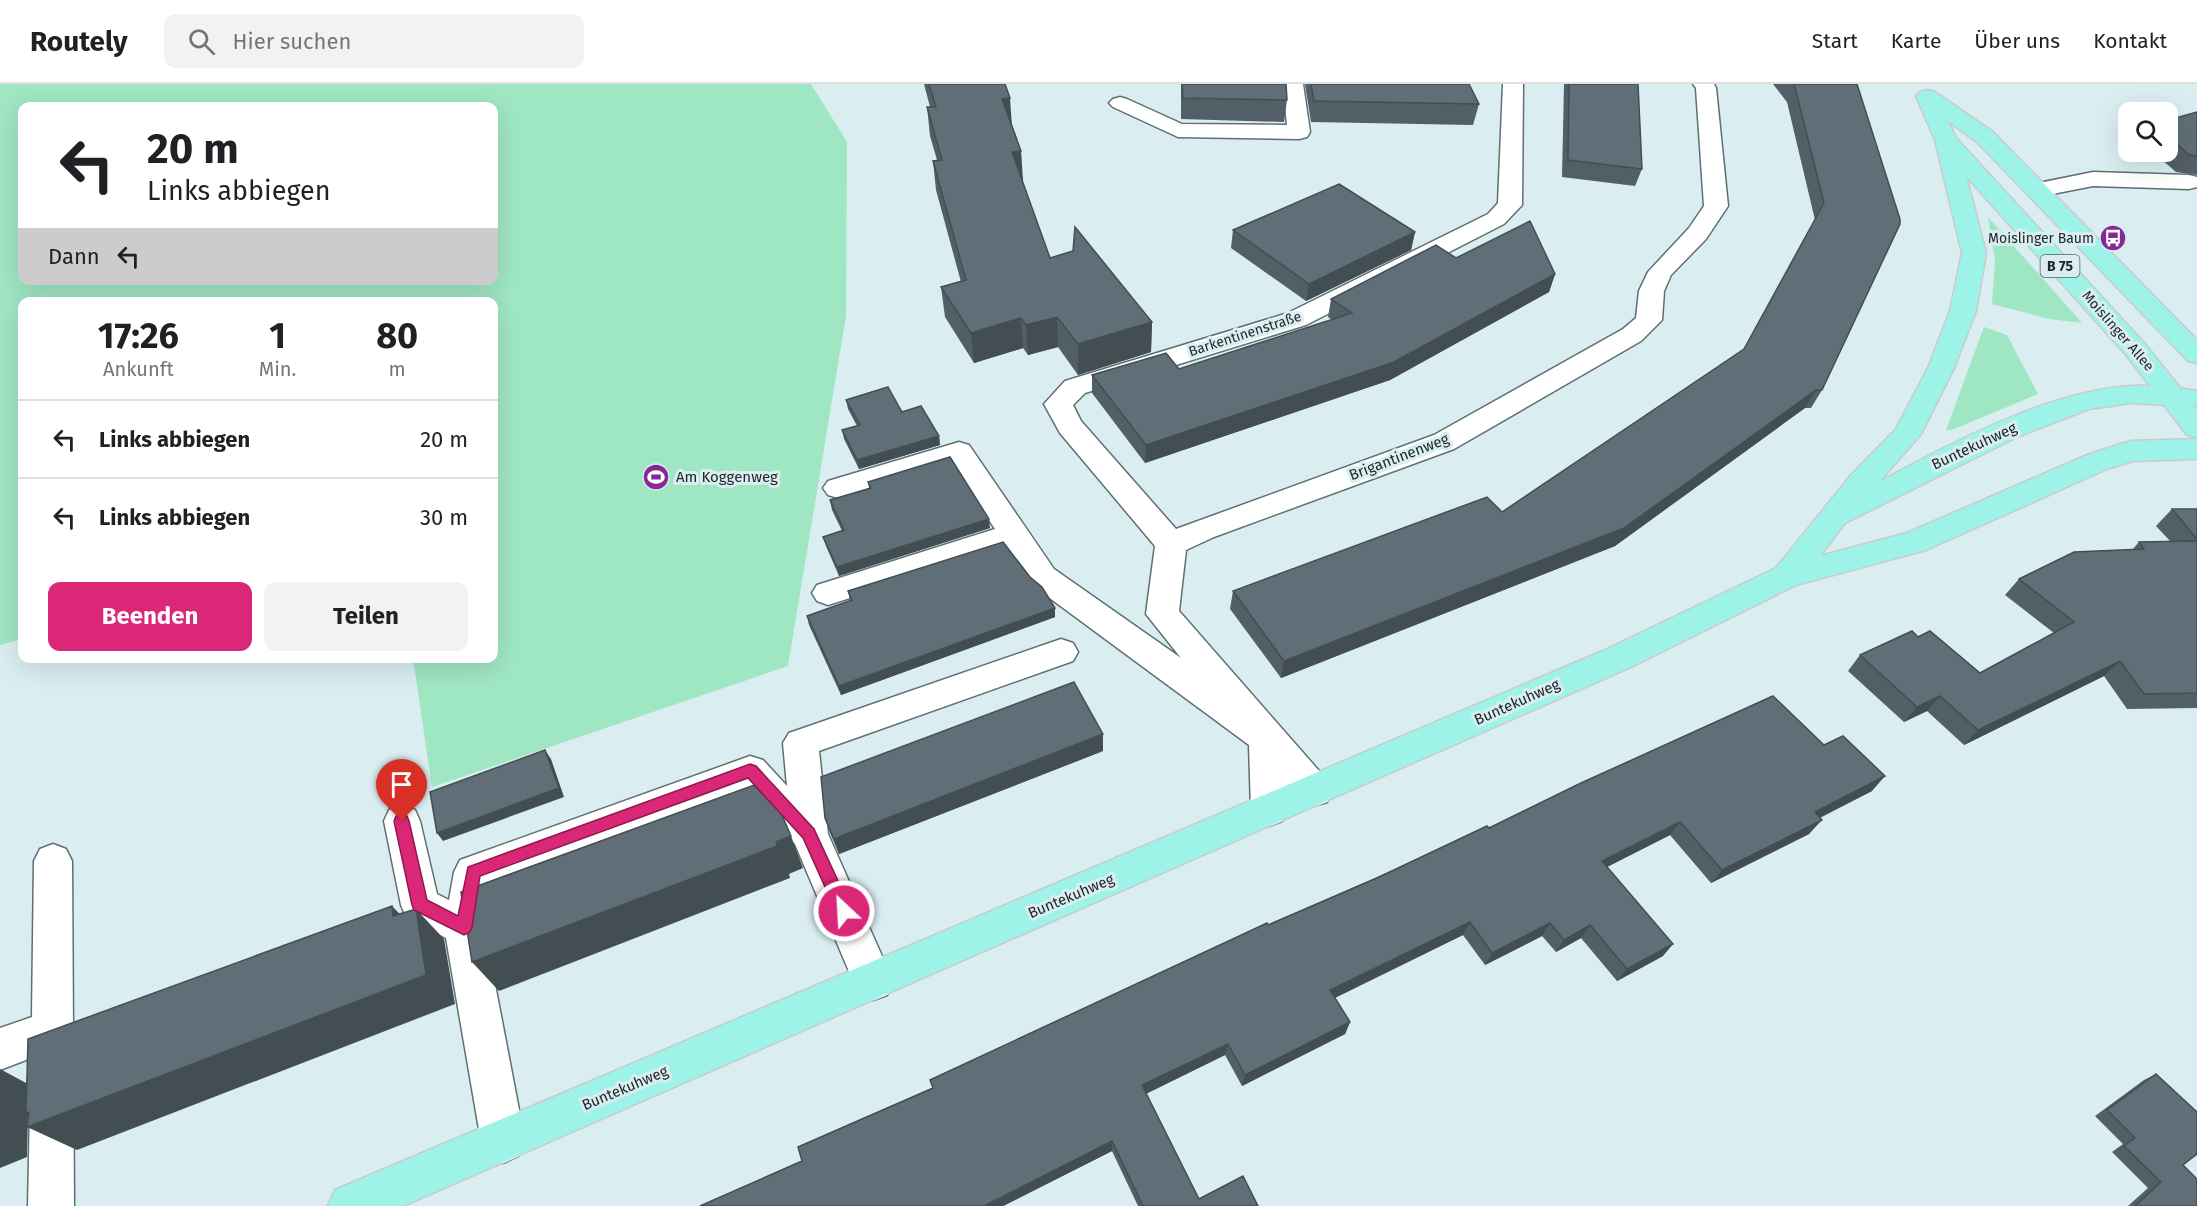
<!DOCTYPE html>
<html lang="de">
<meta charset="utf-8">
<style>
body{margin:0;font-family:"Fira Sans",sans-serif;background:#f2f2f2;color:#202124;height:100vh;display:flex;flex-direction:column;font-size:22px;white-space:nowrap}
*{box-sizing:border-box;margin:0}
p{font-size:20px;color:#757577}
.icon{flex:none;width:33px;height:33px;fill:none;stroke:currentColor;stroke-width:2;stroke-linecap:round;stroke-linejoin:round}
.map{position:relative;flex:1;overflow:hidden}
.details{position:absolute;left:18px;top:213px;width:480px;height:366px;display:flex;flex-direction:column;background:#fff;border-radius:12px;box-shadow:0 6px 24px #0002}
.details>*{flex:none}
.hud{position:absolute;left:18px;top:18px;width:480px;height:183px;border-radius:12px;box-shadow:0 6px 24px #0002;background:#fff;color:#202124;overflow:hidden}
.buttons{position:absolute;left:2118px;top:18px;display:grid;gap:12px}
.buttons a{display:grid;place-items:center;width:60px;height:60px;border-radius:12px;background:#fff;box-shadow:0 6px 24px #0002;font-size:30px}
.pin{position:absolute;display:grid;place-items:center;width:51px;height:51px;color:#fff;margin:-62px -26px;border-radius:50% 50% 50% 0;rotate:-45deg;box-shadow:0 0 6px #0007}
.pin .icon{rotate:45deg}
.me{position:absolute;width:66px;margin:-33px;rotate:335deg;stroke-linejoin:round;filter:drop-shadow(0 0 4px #0008)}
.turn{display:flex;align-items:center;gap:21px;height:126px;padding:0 30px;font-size:27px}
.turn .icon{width:78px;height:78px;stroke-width:2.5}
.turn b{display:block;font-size:42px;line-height:51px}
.then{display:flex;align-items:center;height:57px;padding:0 30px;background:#0003;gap:12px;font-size:22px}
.eta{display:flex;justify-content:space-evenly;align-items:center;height:102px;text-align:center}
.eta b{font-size:36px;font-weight:700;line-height:42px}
.primary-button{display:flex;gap:12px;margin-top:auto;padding:12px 30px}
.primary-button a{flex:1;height:69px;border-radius:12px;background:#db2777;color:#fff;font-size:24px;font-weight:700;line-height:69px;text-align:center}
.primary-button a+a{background:#f2f2f2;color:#202124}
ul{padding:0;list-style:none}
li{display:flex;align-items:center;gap:18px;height:78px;padding:0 30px;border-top:2px solid #e0e0e0}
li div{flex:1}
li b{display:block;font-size:22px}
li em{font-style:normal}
header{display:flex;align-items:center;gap:36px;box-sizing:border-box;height:84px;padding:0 30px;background:#fff;border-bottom:2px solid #e0e0e0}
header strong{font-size:28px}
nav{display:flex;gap:33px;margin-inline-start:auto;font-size:21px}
.search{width:420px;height:54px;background:#f2f2f2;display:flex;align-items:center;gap:15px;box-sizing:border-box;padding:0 21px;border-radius:12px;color:#757577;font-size:22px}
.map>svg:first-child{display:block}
.green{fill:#9fe6c3;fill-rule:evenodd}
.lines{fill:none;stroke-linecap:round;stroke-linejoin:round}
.minor-casing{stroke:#5e7073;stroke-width:3}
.major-casing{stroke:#c9cbcc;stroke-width:3}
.minor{fill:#fff;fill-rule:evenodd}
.major{fill:#9ef3e9;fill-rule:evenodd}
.wall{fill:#535f66}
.shaded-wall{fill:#434e53}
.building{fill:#606f77;stroke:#434e53;stroke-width:1.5}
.route{fill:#db2777;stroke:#8e194d;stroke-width:1.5}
.labels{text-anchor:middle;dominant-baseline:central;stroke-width:6;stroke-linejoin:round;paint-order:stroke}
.far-poi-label{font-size:14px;fill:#202829;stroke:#daeef1;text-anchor:end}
.shield{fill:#daeef1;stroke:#586365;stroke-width:1.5}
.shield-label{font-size:14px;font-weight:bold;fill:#202829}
.far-street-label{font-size:14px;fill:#202829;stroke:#daeef1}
.street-label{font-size:15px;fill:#202829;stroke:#daeef1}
.poi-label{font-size:15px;fill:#202829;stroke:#daeef1;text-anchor:start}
</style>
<header>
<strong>Routely</strong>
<div class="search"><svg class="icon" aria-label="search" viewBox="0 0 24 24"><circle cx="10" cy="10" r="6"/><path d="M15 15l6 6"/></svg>Hier suchen</div>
<nav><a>Start</a><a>Karte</a><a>Über uns</a><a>Kontakt</a></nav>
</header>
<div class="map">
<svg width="2197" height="1122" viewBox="0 0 2197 1122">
<rect width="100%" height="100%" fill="#daeef1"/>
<path class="green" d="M 0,0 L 811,0 L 847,58 L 846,232 L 788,582 L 432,703 L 413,575 L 494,574 L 494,218 L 22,218 L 22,555 L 0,561 ZM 22,22 L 494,22 L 494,196 L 22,196 Z
M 1988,133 L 2082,239 L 2049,235 L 1992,220 L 1995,176 Z
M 1984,243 L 2007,251 L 2038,310 L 1952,346 L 1946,346 Z"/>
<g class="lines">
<defs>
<path id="minor" d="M 1283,0 L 1303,0 L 1310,48 L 1307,53 L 1299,55 L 1178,53 L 1113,23 L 1109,19 L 1113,15 L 1120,13 L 1127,15 L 1182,40 L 1287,41 Z
M 1503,0 L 1523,0 L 1522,121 L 1504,140 L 1306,241 L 1085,309 L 1073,321 L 1081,337 L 1176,445 L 1434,351 L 1623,245 L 1636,234 L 1639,207 L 1648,188 L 1689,144 L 1704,122 L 1696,4 L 1693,0 L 1714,0 L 1716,4 L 1728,122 L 1706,155 L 1671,191 L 1664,207 L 1662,236 L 1641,257 L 1454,365 L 1214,453 L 1186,466 L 1179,527 L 1327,696 L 1332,707 L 1327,718 C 1304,726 1300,716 1286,700 L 1287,726 L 1282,737 L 1269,742 L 1256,737 L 1251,726 L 1249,661 L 1032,501 L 1007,464 L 828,521 L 817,517 L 812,509 L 817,501 L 995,445 L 952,380 L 838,414 L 828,411 L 823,404 L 828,397 L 959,358 L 969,361 L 1054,485 L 1181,574 L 1146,530 L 1155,462 L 1060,349 L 1044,320 L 1065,297 L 1288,229 L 1488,130 L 1498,119 Z
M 2093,88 L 2189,91 L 2197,93 L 2197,103 L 2189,105 L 2093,102 L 2037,113 L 2029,111 L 2025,106 L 2029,101 Z
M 1061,555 L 1073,559 L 1078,568 L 1073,577 L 819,667 L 828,750 L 893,897 L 887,911 L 873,916 L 859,911 L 795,760 L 744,705 L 490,799 L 484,843 L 525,1057 L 518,1072 L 503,1079 L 488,1072 L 481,1057 L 446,854 L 406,833 L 401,821 L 384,737 L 389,726 L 402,721 L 415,726 L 420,737 L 437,810 L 449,816 L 454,788 L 460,776 L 750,672 L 763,676 L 787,702 L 783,659 L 789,649 Z
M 53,760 L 66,765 L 72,777 L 74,1122 L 28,1122 L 31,974 L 0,986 L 0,944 L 32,933 L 34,777 L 40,765 Z"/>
<path id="major" d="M 1928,6 L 1935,8 L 1993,48 L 2197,256 L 2197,279 L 2188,277 L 1977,58 L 1948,37 L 1956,54 L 2145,260 L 2180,304 L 2197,307 L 2197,319 L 2193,320 L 2197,325 L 2197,353 L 2187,351 L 2164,321 L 2131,319 L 2089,325 L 2017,353 L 1845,439 L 1820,472 L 1907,449 L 2087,371 L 2121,360 L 2131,357 L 2197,355 L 2197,375 L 2133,377 L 2107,385 L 1926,466 L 1796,501 L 1629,584 L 403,1122 L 328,1122 L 335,1106 L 1605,566 L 1776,484 L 1852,390 L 1896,345 L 1928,284 L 1950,227 L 1962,169 L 1935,56 L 1916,12 L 1920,8 ZM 1966,92 L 2127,272 L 2150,302 C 2064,298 1954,358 1879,398 L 1921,350 L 1954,284 L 1976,227 L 1986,169 Z"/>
</defs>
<use href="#minor" class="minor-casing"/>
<use href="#major" class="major-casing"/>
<use href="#minor" class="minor"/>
<use href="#major" class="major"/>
</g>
<path class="wall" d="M 924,0 L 1005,0 L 1012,41 L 1021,67 L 1022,96 L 1050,174 L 1152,238 L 1151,268 L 1078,291 L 1058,263 L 1028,271 L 1023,264 L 974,279 L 945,233 L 941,203 L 961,198 L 936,106 L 933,77 L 937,76 L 930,52 L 927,23 L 930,23 Z
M 1181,0 L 1286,0 L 1287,16 L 1284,38 L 1181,35 Z
M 1305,0 L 1469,0 L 1479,20 L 1473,41 L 1311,38 Z
M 1564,0 L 1638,0 L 1642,85 L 1635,102 L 1562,93 Z
M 1773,0 L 1857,0 L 1822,306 L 1811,324 L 1805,324 L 1615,462 L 1281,594 L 1230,525 L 1233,507 L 1502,428 L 1744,265 L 1815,136 L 1787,18 Z
M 2197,28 L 2197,91 L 2176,88 L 2153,68 L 2168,68 L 2168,36 Z
M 1233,146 L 1415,148 L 1411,166 L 1306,217 L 1231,164 Z
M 1456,174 L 1555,190 L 1549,208 L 1390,296 L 1145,379 L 1092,309 L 1092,291 L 1179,285 L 1332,236 L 1328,233 L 1331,215 Z
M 846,316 L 939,352 L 940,361 L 859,385 L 844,355 L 842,346 L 857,342 L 848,325 Z
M 868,398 L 990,444 L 839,492 L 826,462 L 823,453 L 842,447 L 832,426 L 830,416 L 869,404 Z
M 2172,425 L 2197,425 L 2197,624 L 2127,625 L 2104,592 L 1964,661 L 1927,627 L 1904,638 L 1848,587 L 1860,571 L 1918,553 L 1980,589 L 2054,549 L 2005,511 L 2019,495 L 2132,466 L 2139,458 L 2170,457 L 2156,442 Z
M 1030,493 L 1055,524 L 1055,533 L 841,611 L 809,541 L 807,532 L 850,517 L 848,507 Z
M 1824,661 L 1872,707 L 1820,734 L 1809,750 L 1711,799 L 1670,751 L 1607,783 L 1663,872 L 1617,897 L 1581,854 L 1556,868 L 1542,852 L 1485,881 L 1463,851 L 1335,914 L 1350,938 L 1345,950 L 1242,1002 L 1225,971 L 1146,1010 L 1199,1115 L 1258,1122 L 1138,1122 L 1112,1067 L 1003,1122 L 700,1122 L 802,1077 L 933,1004 L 930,996 L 1268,841 L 1489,744 Z
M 1103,667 L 839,770 L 830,749 L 825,734 Z
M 2156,990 L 2183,1081 L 2197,1122 L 2128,1122 L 2148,1104 L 2112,1068 L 2123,1060 L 2095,1032 L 2144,996 Z"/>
<path class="shaded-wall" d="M 1010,14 L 1012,43 L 1002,15 Z
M 1021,67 L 1023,96 L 1014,97 L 1012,68 Z
M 1415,148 L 1411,166 L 1306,217 L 1309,200 Z
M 1555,190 L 1549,208 L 1390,296 L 1145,379 L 1146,361 Z
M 1057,233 L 1058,263 L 1028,271 L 1026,241 Z
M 1021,234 L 1023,264 L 974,279 L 971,249 Z
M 1152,238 L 1151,268 L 1078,291 L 1078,260 Z
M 1816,306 L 1805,324 L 1615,462 L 1281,594 L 1284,577 Z
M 939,352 L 940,361 L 859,385 L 857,376 Z
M 989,435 L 990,444 L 839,492 L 837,483 Z
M 1055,524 L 1055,533 L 841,611 L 839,602 Z
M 2120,577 L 2104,592 L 1964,661 L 1978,646 Z
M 1940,612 L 1927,627 L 1904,638 L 1917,623 Z
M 1103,650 L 1103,667 L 839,770 L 834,755 Z
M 545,666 L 551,675 L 564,713 L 443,757 L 437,749 Z
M 1885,692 L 1872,707 L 1802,742 L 1815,728 Z
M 1822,736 L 1809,750 L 1711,799 L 1722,786 Z
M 1680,738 L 1670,751 L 1593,790 L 1602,777 Z
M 791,752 L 803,784 L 789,790 L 790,794 L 499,907 L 472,878 Z
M 392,822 L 420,851 L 416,825 L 444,855 L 455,920 L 77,1066 L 27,1043 L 42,1037 L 28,1030 L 27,1073 L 0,1084 L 0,985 L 28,1000 L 393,832 Z
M 1470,838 L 1463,851 L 1326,918 L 1330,906 Z
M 1550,839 L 1542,852 L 1485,881 L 1492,869 Z
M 1590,841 L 1581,854 L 1556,868 L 1564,856 Z
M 1673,860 L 1663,872 L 1617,897 L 1627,885 Z
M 1350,938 L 1345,950 L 1242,1002 L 1245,991 Z
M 1228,960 L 1225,971 L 1141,1012 L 1142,1001 Z
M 1112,1057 L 1112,1067 L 1003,1122 L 984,1122 Z"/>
<path class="building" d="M 929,0 L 1005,0 L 1010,14 L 1002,15 L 1021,67 L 1012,68 L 1050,174 L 1073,167 L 1075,143 L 1152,238 L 1078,260 L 1057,233 L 1026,241 L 1021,234 L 971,249 L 941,203 L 966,196 L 933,77 L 942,76 L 927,23 L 936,23 Z
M 1182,0 L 1286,0 L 1287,16 L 1183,14 Z
M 1311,0 L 1469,0 L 1479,20 L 1314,17 Z
M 1569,0 L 1638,0 L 1642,85 L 1568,76 Z
M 1794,0 L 1857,0 L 1900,135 L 1900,140 L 1822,306 L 1816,306 L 1624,444 L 1284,577 L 1233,507 L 1487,413 L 1502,428 L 1744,265 L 1824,119 Z
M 2197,28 L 2197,72 L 2189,71 L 2168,52 L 2168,36 Z
M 1339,100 L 1415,148 L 1309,200 L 1233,146 Z
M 1530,137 L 1555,190 L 1394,278 L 1146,361 L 1092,291 L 1166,269 L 1179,285 L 1352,229 L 1331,215 L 1436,161 L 1456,174 Z
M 888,303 L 902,328 L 921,322 L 939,352 L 857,376 L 842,346 L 860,341 L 846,316 Z
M 950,373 L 989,435 L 837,483 L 823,453 L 844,446 L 830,416 L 871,404 L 868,398 Z
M 2172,425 L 2197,425 L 2197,455 Z
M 2197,457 L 2197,609 L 2144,610 L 2120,577 L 1978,646 L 1940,612 L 1917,623 L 1860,571 L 1912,547 L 1918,553 L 1930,547 L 1980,589 L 2074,538 L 2019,495 L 2074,468 L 2144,465 L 2139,458 Z
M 1003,458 L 1030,493 L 1042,503 L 1055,524 L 839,602 L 807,532 L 852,516 L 848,507 Z
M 1074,598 L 1103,650 L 834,755 L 825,734 L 821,693 Z
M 1773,612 L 1824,661 L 1843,652 L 1885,692 L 1815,728 L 1822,736 L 1722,786 L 1680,738 L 1602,777 L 1673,860 L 1627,885 L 1590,841 L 1564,856 L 1550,839 L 1492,869 L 1470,838 L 1330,906 L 1350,938 L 1245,991 L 1228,960 L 1142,1001 L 1199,1115 L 1243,1092 L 1258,1122 L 1143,1122 L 1112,1057 L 984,1122 L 700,1122 L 802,1077 L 798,1063 L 933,1004 L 930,996 L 1267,839 L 1268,841 L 1377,794 L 1487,742 L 1489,744 L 1581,699 Z
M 545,666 L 559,704 L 437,749 L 430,708 Z
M 754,701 L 781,729 L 791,752 L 776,758 L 777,762 L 472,878 L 461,808 Z
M 392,822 L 393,832 L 416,825 L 426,891 L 27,1043 L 29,1028 L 26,1029 L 28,955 Z
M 2156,990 L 2197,1028 L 2197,1070 L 2183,1081 L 2197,1095 L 2197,1122 L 2135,1122 L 2161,1098 L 2124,1062 L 2135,1054 L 2107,1026 Z"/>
<path class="route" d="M 750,680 L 756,682 L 814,745 L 852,827 L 850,832 L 844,834 L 838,832 L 803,754 L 748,694 L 480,792 L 472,843 L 470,848 L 464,851 L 414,826 L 412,821 L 394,737 L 396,732 L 402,730 L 407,732 L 409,737 L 427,816 L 458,832 L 468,783 Z"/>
<defs>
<symbol id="bus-disc" viewBox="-11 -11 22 22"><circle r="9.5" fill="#842a96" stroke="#daeef1"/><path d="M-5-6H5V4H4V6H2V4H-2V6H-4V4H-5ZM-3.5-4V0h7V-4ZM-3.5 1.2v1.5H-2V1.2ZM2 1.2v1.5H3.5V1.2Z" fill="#fff"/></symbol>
<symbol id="stadium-disc" viewBox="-11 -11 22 22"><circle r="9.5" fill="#842a96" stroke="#daeef1"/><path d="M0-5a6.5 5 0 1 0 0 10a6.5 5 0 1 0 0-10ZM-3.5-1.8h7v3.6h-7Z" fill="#fff"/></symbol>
</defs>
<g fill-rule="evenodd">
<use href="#bus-disc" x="2098" y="139" width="30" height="30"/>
<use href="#stadium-disc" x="641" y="378" width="30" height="30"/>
</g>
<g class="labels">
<g class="far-poi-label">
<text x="2094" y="154">Moislinger Baum</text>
</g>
<rect class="shield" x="2040.5" y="171" width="39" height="22" rx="4.5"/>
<g class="shield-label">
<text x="2060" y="182">B 75</text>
</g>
<g class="far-street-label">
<text transform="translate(2118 247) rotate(49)">Moislinger Allee</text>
<text transform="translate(1245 250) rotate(-18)">Barkentinenstraße</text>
</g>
<g class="street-label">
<text transform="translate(1974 362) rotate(-25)">Buntekuhweg</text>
<text transform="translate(1399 373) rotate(-21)">Brigantinenweg</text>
<text transform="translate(1517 618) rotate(-24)">Buntekuhweg</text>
<text transform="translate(1071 812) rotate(-23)">Buntekuhweg</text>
<text transform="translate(625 1004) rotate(-23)">Buntekuhweg</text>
</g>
<g class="poi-label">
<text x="676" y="393">Am Koggenweg</text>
</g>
</g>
</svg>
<div class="buttons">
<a><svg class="icon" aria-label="search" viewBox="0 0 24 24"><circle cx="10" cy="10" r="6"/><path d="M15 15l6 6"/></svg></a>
</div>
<div class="pin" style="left:402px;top:737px;background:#d93025"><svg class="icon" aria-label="arrive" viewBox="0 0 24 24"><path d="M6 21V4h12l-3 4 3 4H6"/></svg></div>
<svg class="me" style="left:844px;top:827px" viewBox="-20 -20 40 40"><circle r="17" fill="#db2777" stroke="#fff" stroke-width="3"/><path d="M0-11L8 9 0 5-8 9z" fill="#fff"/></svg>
<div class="hud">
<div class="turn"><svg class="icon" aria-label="left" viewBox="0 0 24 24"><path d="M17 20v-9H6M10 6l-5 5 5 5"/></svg><div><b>20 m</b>Links abbiegen</div></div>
<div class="then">Dann<svg class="icon" aria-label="left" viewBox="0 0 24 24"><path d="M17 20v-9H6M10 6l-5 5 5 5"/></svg></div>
</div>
<section class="details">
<div class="eta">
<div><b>17:26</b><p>Ankunft</p></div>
<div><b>1</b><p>Min.</p></div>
<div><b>80</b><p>m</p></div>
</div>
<ul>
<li><svg class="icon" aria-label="left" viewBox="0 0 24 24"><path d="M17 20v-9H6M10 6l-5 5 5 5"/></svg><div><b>Links abbiegen</b></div><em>20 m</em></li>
<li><svg class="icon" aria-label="left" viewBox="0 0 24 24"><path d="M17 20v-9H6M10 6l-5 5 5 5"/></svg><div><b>Links abbiegen</b></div><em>30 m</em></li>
</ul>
<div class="primary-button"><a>Beenden</a><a>Teilen</a></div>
</section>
</div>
